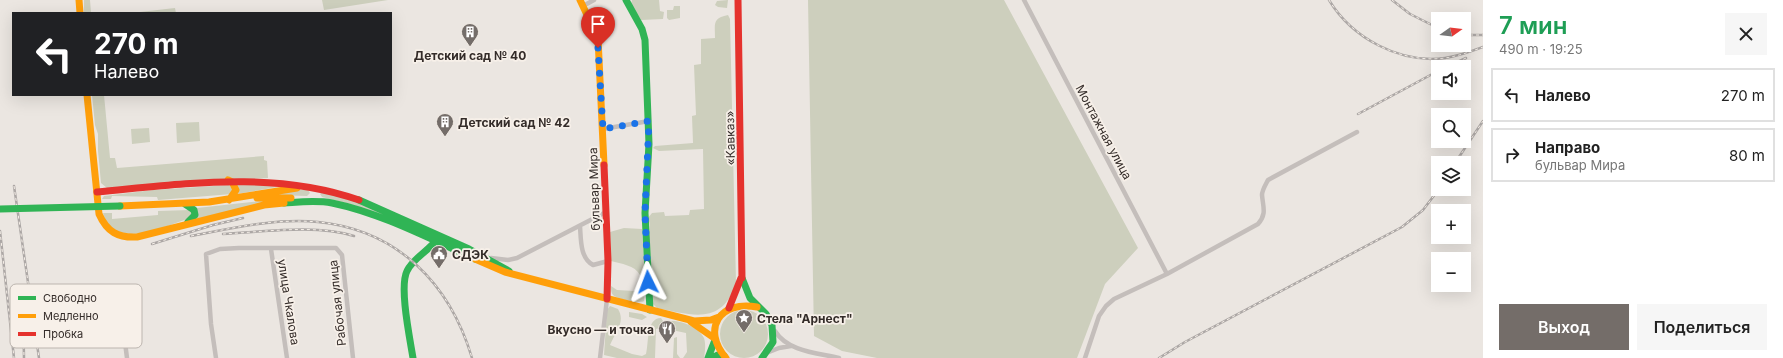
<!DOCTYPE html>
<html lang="ru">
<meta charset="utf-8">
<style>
body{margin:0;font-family:Inter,sans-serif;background:#f6f6f6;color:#222;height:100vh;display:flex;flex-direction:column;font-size:15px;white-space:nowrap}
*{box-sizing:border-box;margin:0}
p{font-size:13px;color:#767676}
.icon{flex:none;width:22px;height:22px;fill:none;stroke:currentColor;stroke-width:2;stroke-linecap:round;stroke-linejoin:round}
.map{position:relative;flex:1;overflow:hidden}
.panel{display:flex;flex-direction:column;background:#fff;width:300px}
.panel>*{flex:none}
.hud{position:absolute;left:12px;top:12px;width:380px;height:84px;border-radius:0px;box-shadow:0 4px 16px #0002;background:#202124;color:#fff;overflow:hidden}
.needle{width:26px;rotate:76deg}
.buttons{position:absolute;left:1431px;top:12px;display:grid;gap:8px}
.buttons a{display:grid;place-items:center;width:40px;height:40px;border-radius:0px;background:#fff;box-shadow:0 4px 16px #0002;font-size:20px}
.pin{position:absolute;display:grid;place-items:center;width:34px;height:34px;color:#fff;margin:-41px -17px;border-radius:50% 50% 50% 0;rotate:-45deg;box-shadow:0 0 4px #0007}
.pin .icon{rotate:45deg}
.me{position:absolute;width:44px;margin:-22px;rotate:357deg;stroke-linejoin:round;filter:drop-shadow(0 0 3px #0008)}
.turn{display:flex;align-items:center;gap:14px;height:84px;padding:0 16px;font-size:18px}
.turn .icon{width:52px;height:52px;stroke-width:2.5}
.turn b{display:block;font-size:28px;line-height:34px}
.round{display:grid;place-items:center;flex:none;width:42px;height:42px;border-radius:0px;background:#f6f6f6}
.summary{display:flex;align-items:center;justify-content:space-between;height:68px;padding:0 16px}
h1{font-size:24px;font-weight:600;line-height:30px;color:#1e9e55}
.cta{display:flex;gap:8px;margin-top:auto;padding:8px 16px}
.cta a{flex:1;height:46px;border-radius:0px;background:#746d69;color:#fff;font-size:16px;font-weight:600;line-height:46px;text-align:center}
.cta a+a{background:#f6f6f6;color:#222}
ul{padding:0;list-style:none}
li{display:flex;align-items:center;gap:12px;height:54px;margin:0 8px 6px;padding:0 8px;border:2px solid #e0e0e0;border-radius:0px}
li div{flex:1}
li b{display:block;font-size:15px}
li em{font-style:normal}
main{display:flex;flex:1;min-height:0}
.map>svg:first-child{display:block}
.green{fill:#cdcfbd}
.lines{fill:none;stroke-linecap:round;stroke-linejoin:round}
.street{stroke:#c4bebb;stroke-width:4.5}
.fast{stroke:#30b455;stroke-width:7}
.slow{stroke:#ff9f0a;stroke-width:7}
.jam{stroke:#e5322d;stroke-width:7}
.rail-casing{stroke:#aca7a5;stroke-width:2.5}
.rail{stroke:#f7f0e9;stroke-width:1;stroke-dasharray:3;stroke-linecap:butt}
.fast-bridge{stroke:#30b455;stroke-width:7}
.route{stroke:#1a73e8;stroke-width:7;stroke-dasharray:0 12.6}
.labels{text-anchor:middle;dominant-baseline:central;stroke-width:3.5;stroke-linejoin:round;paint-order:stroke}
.poi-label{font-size:12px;font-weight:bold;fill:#342c29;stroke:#f7f0e9;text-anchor:start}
.street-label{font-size:12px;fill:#342c29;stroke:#f7f0e9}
.key{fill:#f7f0e9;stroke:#bcb5af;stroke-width:1}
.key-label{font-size:11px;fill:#342c29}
</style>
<main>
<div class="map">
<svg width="1483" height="358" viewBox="0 0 1483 358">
<rect width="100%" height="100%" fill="#ebe6e1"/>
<path class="green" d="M 84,0 L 90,0 L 91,13 L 84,13 Z
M 322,0 L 388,0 L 324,10 Z
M 632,0 L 659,0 L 660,11 L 664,12 L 663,19 L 641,20 L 631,4 Z
M 728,0 L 727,8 L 718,7 L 715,5 L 717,1 Z
M 808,0 L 1004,0 L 1138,248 L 1105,284 L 1077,358 L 877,358 L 842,351 L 814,336 Z
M 674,6 L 680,6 L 680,18 L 669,20 L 667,18 L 667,10 L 673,10 Z
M 175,8 L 176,13 L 131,13 Z
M 728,15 L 730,19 L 736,283 C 722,326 692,315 657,308 L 653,304 L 649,237 L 650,225 L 648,218 L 652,213 L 664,212 L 665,216 L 689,215 L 690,210 L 704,209 L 703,149 L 659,151 L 653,148 L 655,146 L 693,143 L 692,116 L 696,115 L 694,65 L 701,64 L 701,39 L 715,38 C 715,24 712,18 728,15 Z
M 92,95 L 104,95 L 110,158 L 115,158 L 117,168 L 264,156 L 264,160 L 267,161 L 268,178 L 107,188 L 101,183 L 98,151 L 98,134 L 95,125 Z
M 199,122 L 200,141 L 177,143 L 176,123 Z
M 149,128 L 150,142 L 132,144 L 131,129 Z
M 235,182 L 283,186 L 237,194 Z
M 229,185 L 233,189 L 232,194 L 158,200 L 157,197 L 112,196 L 111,199 L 102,199 L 104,196 L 153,190 Z
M 297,190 L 308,190 L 310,193 L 307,196 L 273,195 Z
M 322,192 L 346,198 L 385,214 L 434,238 L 354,205 L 322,197 L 320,194 Z
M 279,199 L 196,219 L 197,208 Z
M 190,210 L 193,212 L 190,218 C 165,226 114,252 103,213 L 112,213 L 112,219 L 158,215 L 158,211 Z
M 624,228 L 642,229 L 645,273 L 643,275 L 640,275 C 635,265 621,264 611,261 L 610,232 Z
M 611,286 L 617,290 L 634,291 L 644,286 L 645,290 L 644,301 C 640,304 617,299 613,295 C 611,293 611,289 611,286 Z
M 610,306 L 618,309 C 626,322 615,333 610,345 L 632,354 L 642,356 L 646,354 C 649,343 646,318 661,318 L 663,321 L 662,327 L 656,329 L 655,358 L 617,358 L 604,355 L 607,310 Z
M720 334a24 24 0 1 1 48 0a24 24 0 1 1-48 0Z
M 629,312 L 642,314 L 647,317 L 642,320 L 629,317 Z
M 670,321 C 681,320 699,327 704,338 C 706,344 705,352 704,358 L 683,358 L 687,352 L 686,333 L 667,329 L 667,325 Z
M 677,337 L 677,354 L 680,358 L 673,358 L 674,338 Z"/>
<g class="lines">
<path class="street" d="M 1024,0 L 1167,274
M 583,6 L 594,0
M 603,129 L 649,121
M 580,226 C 581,240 580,258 593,265 L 608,261
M 271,249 L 287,358
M 491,258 L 508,260 L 517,258 L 606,212
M 119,295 L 127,358
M 775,331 C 788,352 818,353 839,358
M 769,352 L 779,348 L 791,346
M 216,358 L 211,324 L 206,254 L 220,249 L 239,248 L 336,248 L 342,255 L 353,358
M 600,358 L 607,299
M 1085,358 L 1099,316 L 1106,306 L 1114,299 L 1167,274 L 1258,224 C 1267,214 1263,207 1262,195 C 1262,190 1266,184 1268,180 L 1357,132"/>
<path class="fast" d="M 626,0 L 642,29 L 645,40 L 649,144 L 645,213 L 650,310
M 359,200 L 469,249 L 509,271
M 284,203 C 300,202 316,200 332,203 C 381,213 430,239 475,259
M 185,204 L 194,210 L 195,215 L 188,222
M 742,278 L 750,298 L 766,314 L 772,325 L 773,342 L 762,358
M 413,358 C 410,339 399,287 407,271 C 413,258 429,251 437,239
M 708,358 L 715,340
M 712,358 L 718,355 L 724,356"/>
<path class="slow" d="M 79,0 L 80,13
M 580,0 L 598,38 L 604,165
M 87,95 L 99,214 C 107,232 118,238 137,237 L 264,205 L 284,203
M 228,180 L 232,182 L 236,190 L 229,200
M 257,198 L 291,198
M 120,206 L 209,202 L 297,188
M 475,259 L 505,272 L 694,321 L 711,320 L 719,317
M 691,322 L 714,338
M 726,358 C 701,329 720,300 757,307"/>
<path class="jam" d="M 738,0 L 742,278
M 604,165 L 608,261 L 607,299
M 97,192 C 184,184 274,170 359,200
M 729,308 L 741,278"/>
<defs>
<path id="rail" d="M 1329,0 C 1352,38 1400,64 1445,58 C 1458,56 1470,52 1483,47
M 1392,0 L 1410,14 L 1438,28
M 1464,35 L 1483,35
M 1447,67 L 1466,58
M 1358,114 L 1438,71
M 1455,163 L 1483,121
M 14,186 L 39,358
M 0,231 L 14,358
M 223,234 C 262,232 317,224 354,236
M 191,236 C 233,228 275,218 318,222 C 398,230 450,284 472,358
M 152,244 L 213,225 L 243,218
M 23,304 L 24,358
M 1159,358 L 1185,342 L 1402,227 L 1423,210 L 1439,189"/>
</defs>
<use href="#rail" class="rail-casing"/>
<use href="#rail" class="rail"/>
<path class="fast-bridge" d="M 0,209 L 120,206"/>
</g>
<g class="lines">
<path class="route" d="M 598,48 L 603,129 L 649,121 L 645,213 L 648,282"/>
</g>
<defs>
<symbol id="building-pin" viewBox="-11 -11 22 30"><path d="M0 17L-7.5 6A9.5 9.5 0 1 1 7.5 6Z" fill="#746d69" stroke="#f7f0e9"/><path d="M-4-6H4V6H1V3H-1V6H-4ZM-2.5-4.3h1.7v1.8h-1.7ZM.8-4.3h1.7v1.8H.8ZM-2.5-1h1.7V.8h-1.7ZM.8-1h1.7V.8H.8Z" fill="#fff"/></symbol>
<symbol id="civic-pin" viewBox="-11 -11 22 30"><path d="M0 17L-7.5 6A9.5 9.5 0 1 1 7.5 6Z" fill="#746d69" stroke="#f7f0e9"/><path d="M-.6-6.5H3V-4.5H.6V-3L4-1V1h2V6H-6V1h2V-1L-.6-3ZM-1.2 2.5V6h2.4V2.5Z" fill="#fff"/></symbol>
<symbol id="sight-pin" viewBox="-11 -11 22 30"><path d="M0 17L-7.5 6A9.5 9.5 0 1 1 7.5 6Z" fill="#746d69" stroke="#f7f0e9"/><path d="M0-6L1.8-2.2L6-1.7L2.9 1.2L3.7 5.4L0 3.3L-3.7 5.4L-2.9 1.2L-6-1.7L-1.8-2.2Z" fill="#fff"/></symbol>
<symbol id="restaurant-pin" viewBox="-11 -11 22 30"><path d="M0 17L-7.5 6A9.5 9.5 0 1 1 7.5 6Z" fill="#746d69" stroke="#f7f0e9"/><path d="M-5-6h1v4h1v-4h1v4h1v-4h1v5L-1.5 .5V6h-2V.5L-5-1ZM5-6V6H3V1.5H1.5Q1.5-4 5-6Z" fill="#fff"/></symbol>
</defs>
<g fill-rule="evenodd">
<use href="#building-pin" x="460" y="22" width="20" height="27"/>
<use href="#building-pin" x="435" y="112" width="20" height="27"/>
<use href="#civic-pin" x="429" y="244" width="20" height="27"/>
<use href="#sight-pin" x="734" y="308" width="20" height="27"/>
<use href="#restaurant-pin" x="657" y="319" width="20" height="27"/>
</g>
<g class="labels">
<g class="poi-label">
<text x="470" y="55" text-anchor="middle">Детский сад № 40</text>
<text x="458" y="122">Детский сад № 42</text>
<text x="452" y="254">СДЭК</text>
<text x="757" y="318">Стела "Арнест"</text>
<text x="654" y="329" text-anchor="end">Вкусно — и точка</text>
</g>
<g class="street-label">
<text transform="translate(1104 132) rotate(62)">Монтажная улица</text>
<text transform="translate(730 138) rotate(-91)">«Кавказ»</text>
<text transform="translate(594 189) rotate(-92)">бульвар Мира</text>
<text transform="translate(289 302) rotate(81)">улица Чкалова</text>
<text transform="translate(337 303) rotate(-96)">Рабочая улица</text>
</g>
</g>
<rect x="10" y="284" width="132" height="64" rx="6" class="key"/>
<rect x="18" y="296" width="18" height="4" fill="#30b455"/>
<rect x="18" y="314" width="18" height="4" fill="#ff9f0a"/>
<rect x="18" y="332" width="18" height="4" fill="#e5322d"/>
<g class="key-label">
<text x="43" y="302">Свободно</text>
<text x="43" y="320">Медленно</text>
<text x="43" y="338">Пробка</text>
</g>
</svg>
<div class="buttons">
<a><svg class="needle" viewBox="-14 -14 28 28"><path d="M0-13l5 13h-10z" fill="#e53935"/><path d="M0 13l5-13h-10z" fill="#767676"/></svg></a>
<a><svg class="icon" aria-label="sound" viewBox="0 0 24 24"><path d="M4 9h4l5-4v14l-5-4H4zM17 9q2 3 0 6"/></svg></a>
<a><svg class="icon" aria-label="search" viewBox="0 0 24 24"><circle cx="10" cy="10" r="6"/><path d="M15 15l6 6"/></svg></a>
<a><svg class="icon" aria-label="layers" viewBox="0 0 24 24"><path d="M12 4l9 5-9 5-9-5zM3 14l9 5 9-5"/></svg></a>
<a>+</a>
<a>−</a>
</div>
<div class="pin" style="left:598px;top:48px;background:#d93025"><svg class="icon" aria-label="arrive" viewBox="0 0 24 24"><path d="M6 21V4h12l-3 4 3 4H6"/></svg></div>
<svg class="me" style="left:648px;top:282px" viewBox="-20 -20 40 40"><path d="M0-17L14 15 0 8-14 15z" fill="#1a73e8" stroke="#fff" stroke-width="4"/></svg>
<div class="hud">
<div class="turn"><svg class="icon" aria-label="left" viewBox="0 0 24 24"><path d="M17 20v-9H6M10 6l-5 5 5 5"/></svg><div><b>270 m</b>Налево</div></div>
</div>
</div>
<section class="panel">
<div class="summary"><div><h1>7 мин</h1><p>490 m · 19:25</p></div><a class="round"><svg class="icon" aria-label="close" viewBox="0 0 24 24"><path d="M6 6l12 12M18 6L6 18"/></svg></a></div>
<ul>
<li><svg class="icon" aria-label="left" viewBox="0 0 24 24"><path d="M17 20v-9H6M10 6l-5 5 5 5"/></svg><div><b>Налево</b></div><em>270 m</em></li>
<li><svg class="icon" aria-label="right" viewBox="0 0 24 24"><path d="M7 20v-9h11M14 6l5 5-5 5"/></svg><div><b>Направо</b><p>бульвар Мира</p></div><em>80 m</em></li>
</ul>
<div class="cta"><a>Выход</a><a>Поделиться</a></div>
</section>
</main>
